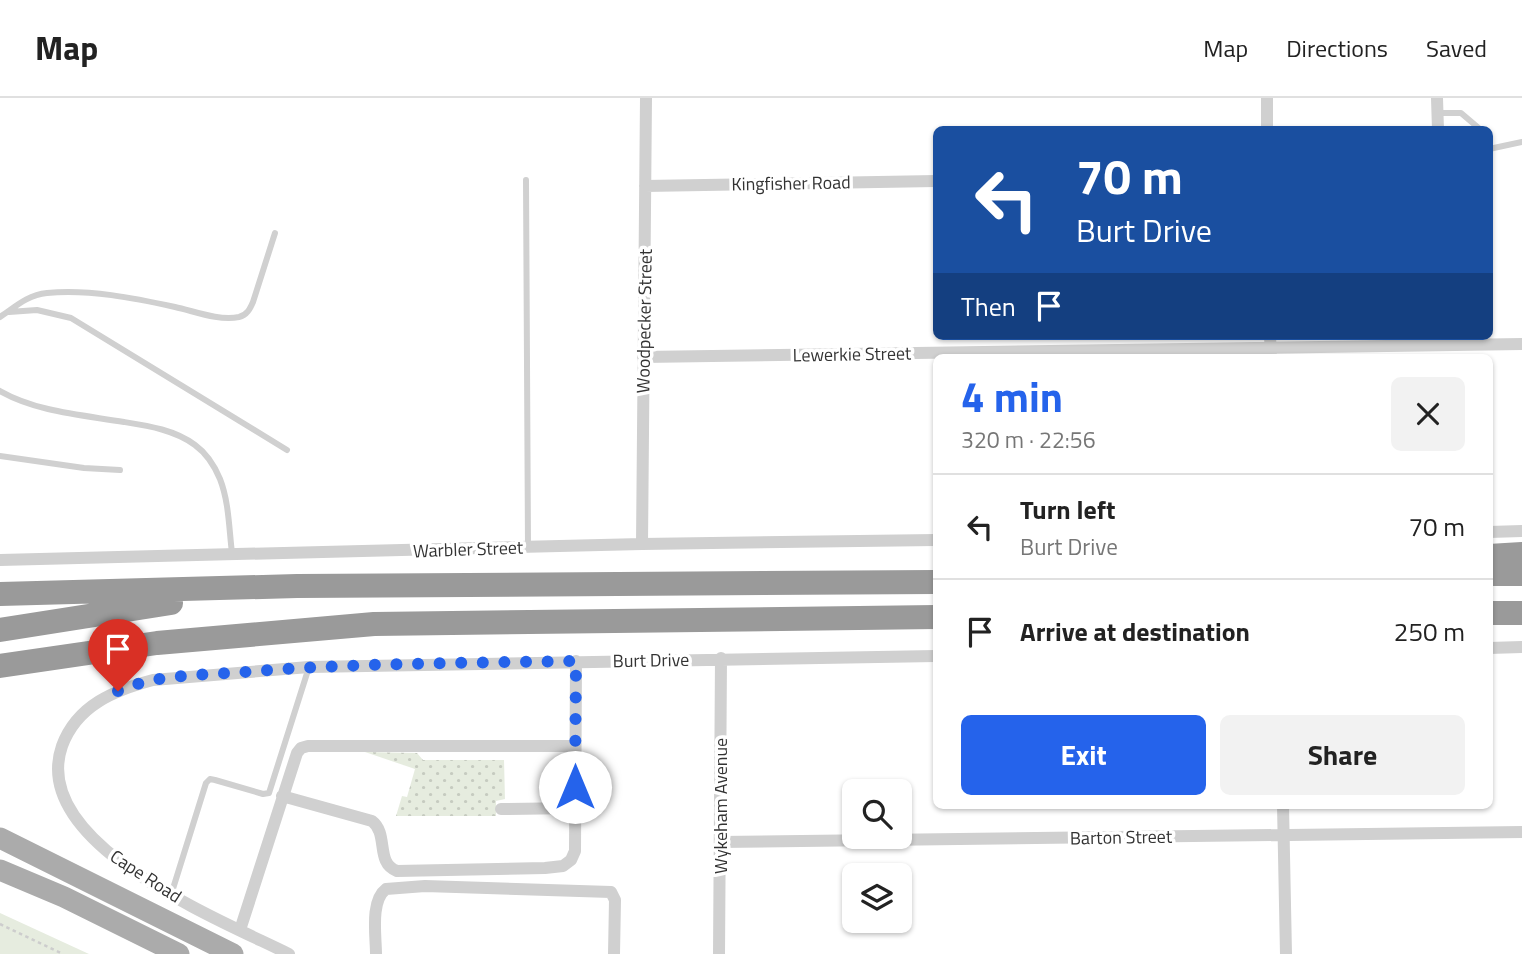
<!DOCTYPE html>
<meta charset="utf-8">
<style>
body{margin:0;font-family:"Titillium Web",sans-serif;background:#f2f2f2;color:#222;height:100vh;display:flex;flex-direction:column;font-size:26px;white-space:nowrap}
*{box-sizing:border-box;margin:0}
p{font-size:23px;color:#767676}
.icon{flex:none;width:38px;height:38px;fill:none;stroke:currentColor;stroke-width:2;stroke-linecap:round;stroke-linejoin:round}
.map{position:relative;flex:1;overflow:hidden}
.drawer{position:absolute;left:933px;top:256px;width:560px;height:455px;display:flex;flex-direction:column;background:#fff;border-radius:10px;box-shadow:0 2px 5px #0004}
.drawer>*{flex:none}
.top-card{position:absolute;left:933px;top:28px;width:560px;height:214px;border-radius:10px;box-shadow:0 2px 5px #0004;background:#1a4fa0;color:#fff;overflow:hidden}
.fabs{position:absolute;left:842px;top:681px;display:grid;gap:14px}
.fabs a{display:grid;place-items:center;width:70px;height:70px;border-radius:10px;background:#fff;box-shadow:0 2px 5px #0004;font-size:35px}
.pin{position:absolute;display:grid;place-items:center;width:60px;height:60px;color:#fff;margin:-72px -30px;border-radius:50% 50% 50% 0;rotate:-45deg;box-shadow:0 0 7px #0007}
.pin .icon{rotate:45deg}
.me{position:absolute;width:77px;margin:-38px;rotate:0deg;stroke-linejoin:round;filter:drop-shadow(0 0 5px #0008)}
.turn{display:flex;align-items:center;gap:24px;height:147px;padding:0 28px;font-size:32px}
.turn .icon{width:91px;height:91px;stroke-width:2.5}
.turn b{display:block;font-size:49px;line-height:60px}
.then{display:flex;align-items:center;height:66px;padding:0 28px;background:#0003;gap:14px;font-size:26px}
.round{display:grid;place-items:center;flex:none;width:74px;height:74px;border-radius:10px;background:#f2f2f2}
.summary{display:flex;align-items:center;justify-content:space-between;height:119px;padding:0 28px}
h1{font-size:42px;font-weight:700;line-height:52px;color:#2563eb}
.action{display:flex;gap:14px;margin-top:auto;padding:14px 28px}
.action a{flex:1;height:80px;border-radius:10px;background:#2563eb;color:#fff;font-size:28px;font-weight:700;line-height:80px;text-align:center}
.action a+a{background:#f2f2f2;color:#222}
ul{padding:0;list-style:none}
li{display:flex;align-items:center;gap:21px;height:105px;padding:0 28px;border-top:2px solid #e0e0e0}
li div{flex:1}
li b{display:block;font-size:26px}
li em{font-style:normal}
header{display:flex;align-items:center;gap:42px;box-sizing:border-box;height:98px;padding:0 35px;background:#fff;border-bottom:2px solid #e0e0e0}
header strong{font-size:33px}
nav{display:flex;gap:38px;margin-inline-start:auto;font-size:24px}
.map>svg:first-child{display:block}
.grass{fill:url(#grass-dots)}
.garden{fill:#e6ecdf}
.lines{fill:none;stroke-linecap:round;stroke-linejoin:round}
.path{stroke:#cdcdcd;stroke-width:2.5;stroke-dasharray:3.5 3.5;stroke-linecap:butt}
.lane{stroke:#d0d0d0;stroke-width:6}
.street{stroke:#d0d0d0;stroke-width:12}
.primary{stroke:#ababab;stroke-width:21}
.highway{stroke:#9a9a9a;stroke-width:24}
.route{stroke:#2563eb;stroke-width:12;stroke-dasharray:0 21.6}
.labels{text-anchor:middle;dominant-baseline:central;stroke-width:7;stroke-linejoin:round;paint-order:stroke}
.street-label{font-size:18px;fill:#333;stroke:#fff}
</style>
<header>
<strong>Map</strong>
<nav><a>Map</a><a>Directions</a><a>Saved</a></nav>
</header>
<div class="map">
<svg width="1522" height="856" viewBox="0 0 1522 856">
<defs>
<pattern id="grass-dots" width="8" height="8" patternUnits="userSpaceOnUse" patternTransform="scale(1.75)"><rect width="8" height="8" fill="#e6ecdf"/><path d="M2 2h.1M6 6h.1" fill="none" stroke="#c6cbc0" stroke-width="1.8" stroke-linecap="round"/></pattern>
</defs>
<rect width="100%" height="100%" fill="#fff"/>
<path class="grass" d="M 365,654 L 417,655 L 423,662 L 504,662 L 505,701 L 496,703 L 496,718 L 396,718 L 402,698 L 407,699 L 415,671 Z"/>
<path class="garden" d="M 0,815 L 89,856 L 0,856 Z"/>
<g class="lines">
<path class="path" d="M 0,826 L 63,856"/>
<path class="lane" d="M 1438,15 L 1461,15 L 1481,32
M 1489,51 L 1522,44
M 526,82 L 528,449
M 9,214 L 37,212 L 71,220 L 287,352
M 0,219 C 15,209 27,197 47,195 C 89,191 134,200 175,209 C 194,213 218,223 239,219 C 247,217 250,211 253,204 L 275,135
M 0,293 C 37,314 83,317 124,324 C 149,328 175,332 195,347 C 206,355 215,369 220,381 C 229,404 229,431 232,455
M 0,358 L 84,370 L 120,372
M 171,797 L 206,685 L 210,681 L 215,682 L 263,696 L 269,695 L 309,569"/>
<path class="street" d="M 1437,0 L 1438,32
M 1267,32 L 1267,0
M 645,88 L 936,83
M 1270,238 L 1271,259
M 643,259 L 1522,246
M 1489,434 L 1522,433
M 642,446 L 646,0
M 0,462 L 642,446 L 936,442
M 1489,550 L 1522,549
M 282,698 L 372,723 C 389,736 375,765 397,773 L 545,770 L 563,768 L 571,762 L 575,753 L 576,563
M 1283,707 L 1286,856
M 501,711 L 575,710
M 720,744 L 1522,734
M 240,832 L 297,655 L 301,650 L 308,648 L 575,648
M 289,856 C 223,823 28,746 62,648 C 77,607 115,592 153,582 L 309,569 L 936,558
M 376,856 C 376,838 370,803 386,791 L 425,788 L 611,794 L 615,802 L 614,856
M 719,856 L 721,560"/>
<path class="primary" d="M 0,740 L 233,856
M 0,772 L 64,799 L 179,856"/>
<path class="highway" d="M 1489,458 L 1522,456
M 1489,476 L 1522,476
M 0,496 L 297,488 L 936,484
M 1489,515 L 1522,515
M 0,532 L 171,505
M 0,568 L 157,545 L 374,526 L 936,519"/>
</g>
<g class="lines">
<path class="route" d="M 118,593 C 157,576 202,577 244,574 C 354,565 465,565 576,563 L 575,689"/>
</g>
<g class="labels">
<g class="street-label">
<text transform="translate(791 85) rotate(-1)">Kingfisher Road</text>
<text transform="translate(644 223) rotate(-89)">Woodpecker Street</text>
<text transform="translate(852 256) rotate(-1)">Lewerkie Street</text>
<text transform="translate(468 451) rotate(-2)">Warbler Street</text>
<text transform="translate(651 562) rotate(-1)">Burt Drive</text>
<text transform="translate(720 708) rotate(-90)">Wykeham Avenue</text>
<text transform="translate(1121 739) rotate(-1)">Barton Street</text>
<text transform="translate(146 778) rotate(33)">Cape Road</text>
</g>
</g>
</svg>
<div class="fabs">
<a><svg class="icon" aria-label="search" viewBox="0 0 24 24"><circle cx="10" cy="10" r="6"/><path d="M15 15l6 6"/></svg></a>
<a><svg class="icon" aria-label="layers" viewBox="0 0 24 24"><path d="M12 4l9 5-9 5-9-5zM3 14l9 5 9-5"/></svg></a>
</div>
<div class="pin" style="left:118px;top:593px;background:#d93025"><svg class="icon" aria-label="arrive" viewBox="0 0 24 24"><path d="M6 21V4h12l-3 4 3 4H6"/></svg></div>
<svg class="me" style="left:575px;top:689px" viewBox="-20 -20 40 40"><circle r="19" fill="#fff"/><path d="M0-13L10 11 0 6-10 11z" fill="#2563eb"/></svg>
<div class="top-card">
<div class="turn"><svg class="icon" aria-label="left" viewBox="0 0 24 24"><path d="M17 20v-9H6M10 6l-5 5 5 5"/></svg><div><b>70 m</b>Burt Drive</div></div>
<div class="then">Then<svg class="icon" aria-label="arrive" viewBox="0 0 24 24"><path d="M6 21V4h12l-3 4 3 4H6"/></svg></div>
</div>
<section class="drawer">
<div class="summary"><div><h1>4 min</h1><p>320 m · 22:56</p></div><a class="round"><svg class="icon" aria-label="close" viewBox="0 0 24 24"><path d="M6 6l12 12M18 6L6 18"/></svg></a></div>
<ul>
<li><svg class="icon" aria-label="left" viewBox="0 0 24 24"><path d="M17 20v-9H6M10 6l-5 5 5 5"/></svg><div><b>Turn left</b><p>Burt Drive</p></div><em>70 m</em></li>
<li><svg class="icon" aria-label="arrive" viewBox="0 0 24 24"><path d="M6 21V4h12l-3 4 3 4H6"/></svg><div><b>Arrive at destination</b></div><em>250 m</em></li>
</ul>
<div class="action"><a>Exit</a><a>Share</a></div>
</section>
</div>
